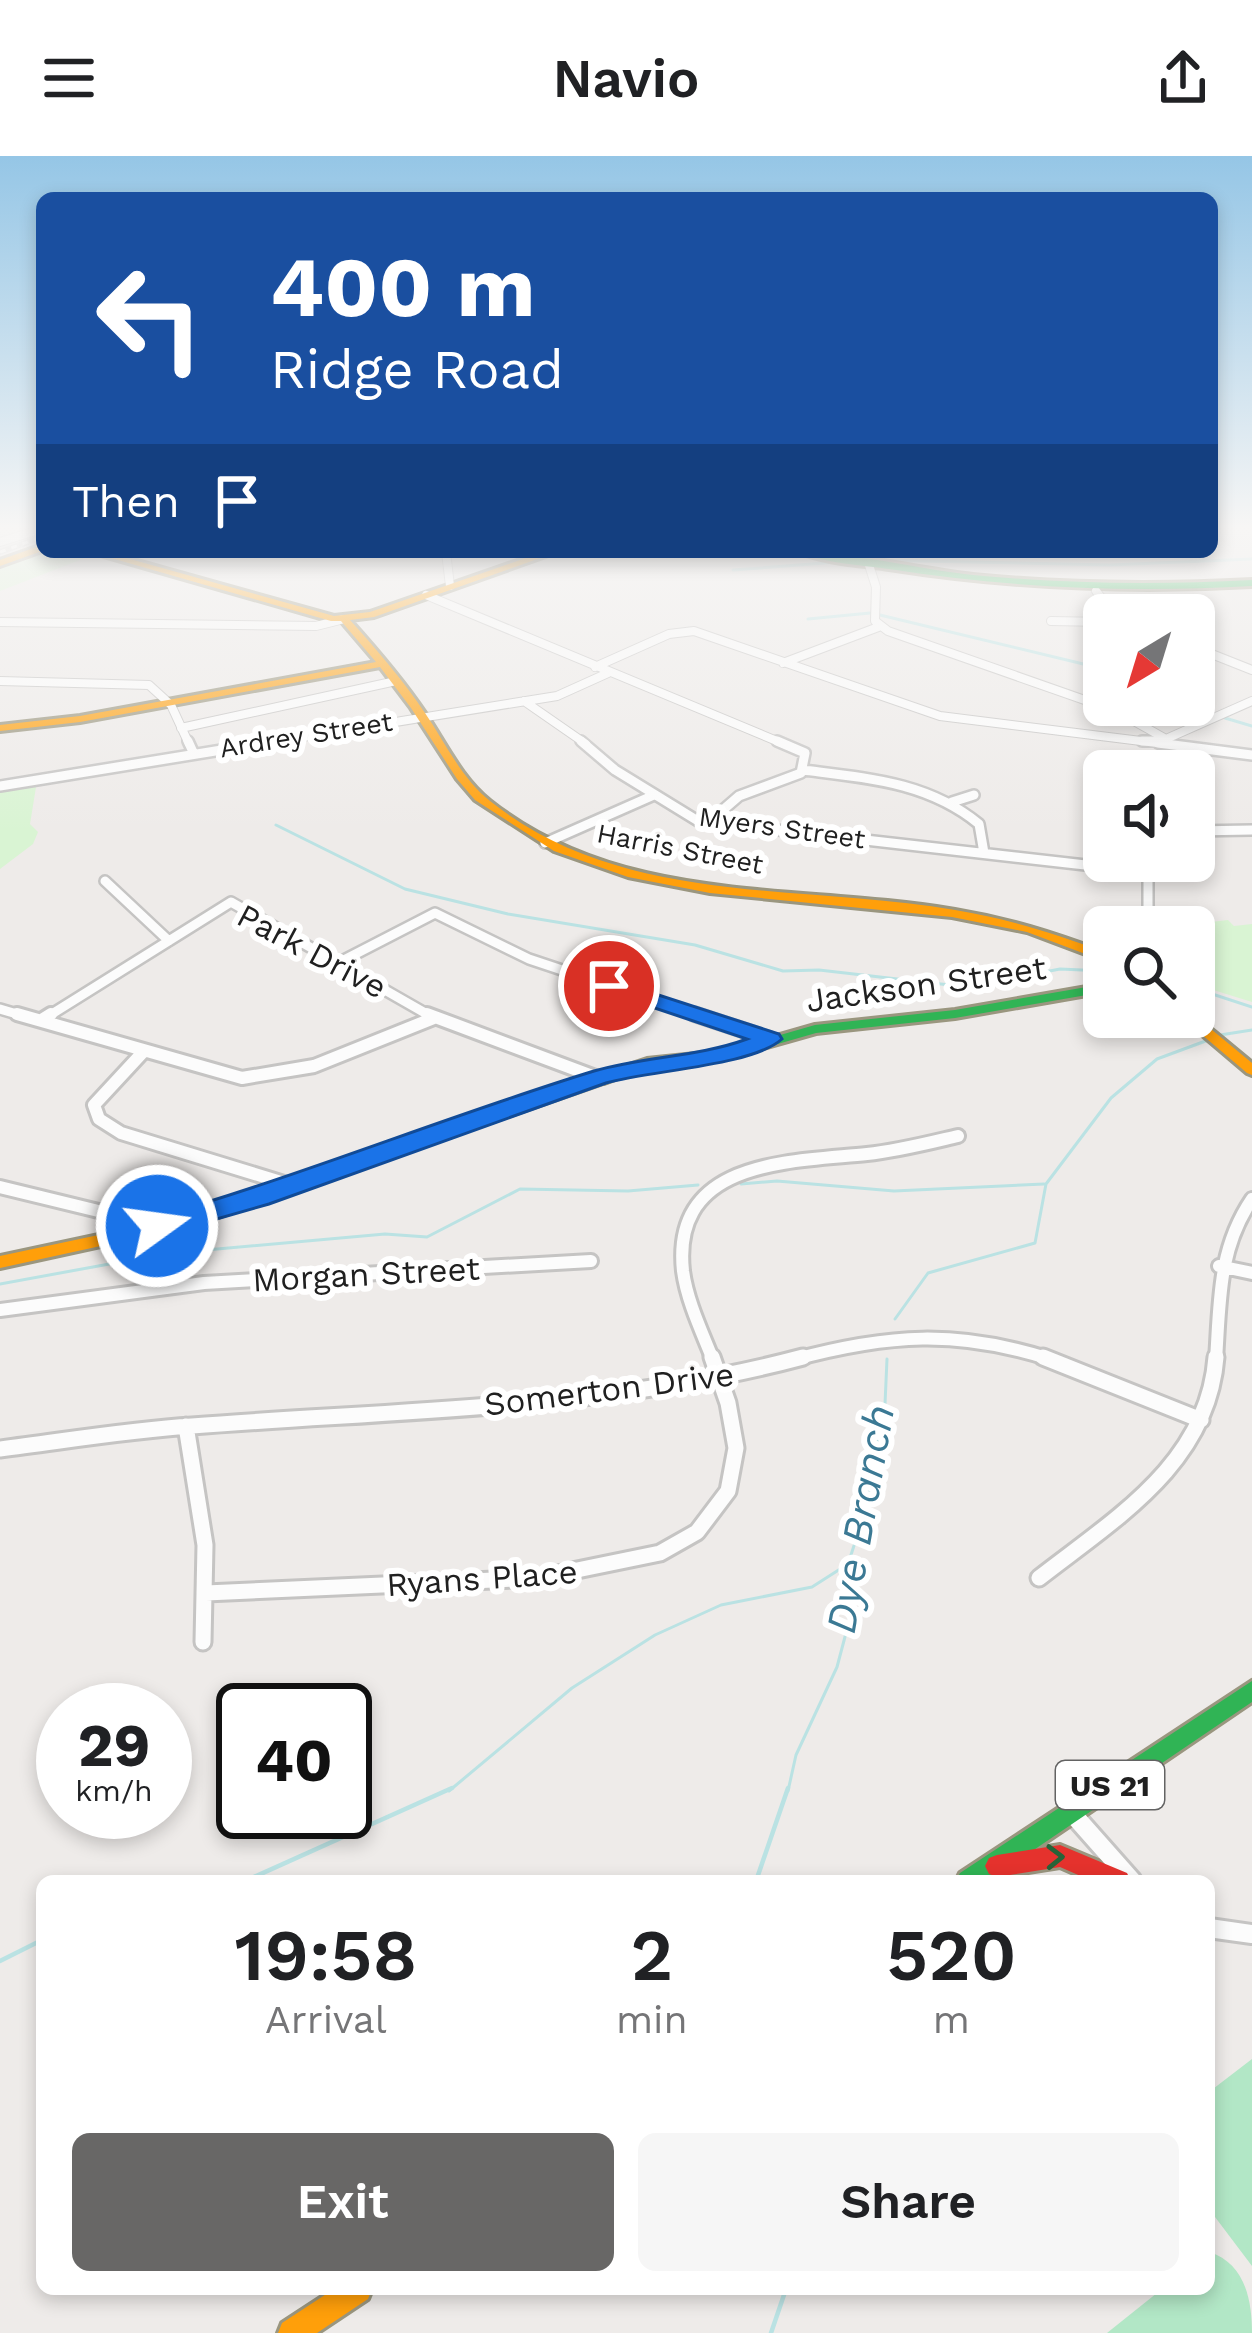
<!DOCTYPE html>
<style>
body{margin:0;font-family:"Work Sans",sans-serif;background:#f6f6f6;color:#202124;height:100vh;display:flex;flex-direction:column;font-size:45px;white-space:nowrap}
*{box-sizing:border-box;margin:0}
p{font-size:39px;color:#757577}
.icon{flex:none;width:66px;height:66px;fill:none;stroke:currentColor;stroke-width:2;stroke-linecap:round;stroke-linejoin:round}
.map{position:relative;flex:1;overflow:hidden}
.panel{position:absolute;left:36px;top:1719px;width:1179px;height:420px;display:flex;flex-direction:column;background:#fff;border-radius:18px;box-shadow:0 6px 18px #0003}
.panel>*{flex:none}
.guide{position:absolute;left:36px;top:36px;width:1182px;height:366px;border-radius:18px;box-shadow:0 6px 18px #0003;background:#1a4fa0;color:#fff;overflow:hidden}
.needle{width:78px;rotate:218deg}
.tools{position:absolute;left:1083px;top:438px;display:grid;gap:24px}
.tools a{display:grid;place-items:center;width:132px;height:132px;border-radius:18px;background:#fff;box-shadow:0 6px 18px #0003;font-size:60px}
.speed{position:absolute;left:36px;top:1527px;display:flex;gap:24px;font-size:60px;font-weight:700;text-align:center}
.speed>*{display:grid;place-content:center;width:156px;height:156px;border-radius:50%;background:#fff;box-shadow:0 6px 18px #0003;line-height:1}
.speed small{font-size:30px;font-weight:400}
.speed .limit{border:6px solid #111;border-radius:18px;background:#fff;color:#111}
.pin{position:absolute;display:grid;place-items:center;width:102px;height:102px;color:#fff;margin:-51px;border:6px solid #fff;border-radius:50%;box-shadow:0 3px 12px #0007}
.me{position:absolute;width:132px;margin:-66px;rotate:76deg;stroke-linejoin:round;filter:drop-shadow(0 0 9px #0008)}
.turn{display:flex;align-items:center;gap:42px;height:252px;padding:0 36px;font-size:54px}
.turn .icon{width:156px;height:156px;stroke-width:2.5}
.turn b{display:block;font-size:84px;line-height:102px}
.then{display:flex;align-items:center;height:114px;padding:0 36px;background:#0003;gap:24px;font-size:45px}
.eta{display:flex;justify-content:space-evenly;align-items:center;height:204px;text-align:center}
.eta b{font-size:72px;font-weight:600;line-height:84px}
.primary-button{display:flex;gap:24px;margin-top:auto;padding:24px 36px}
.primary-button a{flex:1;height:138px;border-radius:18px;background:#686766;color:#fff;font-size:48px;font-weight:600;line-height:138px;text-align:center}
.primary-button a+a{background:#f6f6f6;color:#202124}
header{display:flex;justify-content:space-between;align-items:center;height:156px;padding:0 36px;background:#fff;font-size:54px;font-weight:600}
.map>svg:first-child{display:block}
.park{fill:#d9f4d3}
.pitch{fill:#b2e7c6}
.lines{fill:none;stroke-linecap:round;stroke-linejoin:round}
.stream-far1{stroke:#bae2e3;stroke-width:3}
.stream{stroke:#bae2e3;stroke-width:4.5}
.street-far4-casing{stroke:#c5c4c3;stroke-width:10}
.street-far3-casing{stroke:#c5c4c3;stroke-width:14}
.street-far2-casing{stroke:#c5c4c3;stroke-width:18}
.street-far1-casing{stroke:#c5c4c3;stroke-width:21}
.street-casing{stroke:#c5c4c3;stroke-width:24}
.fast-casing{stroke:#9a967f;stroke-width:6}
.slow-casing{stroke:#9a967f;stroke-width:6}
.jam-casing{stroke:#9a967f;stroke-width:6}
.street-far4{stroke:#fcfcfc;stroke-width:8}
.street-far3{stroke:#fcfcfc;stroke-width:9}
.street-far2{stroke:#fcfcfc;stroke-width:12}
.street-far1{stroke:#fcfcfc;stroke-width:15}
.street{stroke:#fcfcfc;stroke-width:18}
.fast{fill:#30b455;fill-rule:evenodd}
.slow{fill:#ff9f0a;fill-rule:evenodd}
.jam{fill:#e5322d;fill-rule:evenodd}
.rail-casing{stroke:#cbcbca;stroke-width:6}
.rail{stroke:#fff;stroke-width:3;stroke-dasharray:6;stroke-linecap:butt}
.oneway{stroke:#276338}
.route{fill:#1a73e8;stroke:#114b97;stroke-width:3}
.labels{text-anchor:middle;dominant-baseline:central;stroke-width:12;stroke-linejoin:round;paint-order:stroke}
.far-street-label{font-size:27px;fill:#202020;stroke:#fff}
.shield{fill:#fff;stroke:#636363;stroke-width:3}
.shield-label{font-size:30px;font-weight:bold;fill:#202020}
.street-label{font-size:33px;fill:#202020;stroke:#fff}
.near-water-label{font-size:42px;font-style:italic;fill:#3b7994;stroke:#fff}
</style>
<header><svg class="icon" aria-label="menu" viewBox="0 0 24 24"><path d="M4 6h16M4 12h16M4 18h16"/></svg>Navio<svg class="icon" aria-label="share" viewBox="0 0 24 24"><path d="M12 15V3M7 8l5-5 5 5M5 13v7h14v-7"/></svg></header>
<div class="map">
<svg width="1252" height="2177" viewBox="0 0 1252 2177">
<rect width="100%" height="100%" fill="#eeebe9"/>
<path class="park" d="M 42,396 L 93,399 L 0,435 L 0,410 Z
M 37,625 L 30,668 L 38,676 L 33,688 L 0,713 L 0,632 Z
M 1228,764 L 1234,770 L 1252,768 L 1252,846 L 1194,828 L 1194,771 L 1167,771 Z"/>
<path class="pitch" d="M 1252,1903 L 1252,2110 L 1209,2053 L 1209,1936 Z
M 1209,2096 C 1245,2107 1252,2144 1252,2177 L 1107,2177 L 1162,2133 L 1209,2133 Z"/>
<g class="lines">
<path class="stream-far1" d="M 865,404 L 1110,409 L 1252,403
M 733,414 L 838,406
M 880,459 L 1104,513
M 808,463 L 870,457
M 1187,549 L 1212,558
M 1225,562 L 1252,570
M 276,669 L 405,733 L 508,758 L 695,789 L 783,815 L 819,814 L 967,831 L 1060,813 L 1104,815
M 1194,832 L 1252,851
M 1220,879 L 1252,874
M 741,1028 L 777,1025 L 894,1035 L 1044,1028
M 173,1097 L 385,1078 L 427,1081 L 520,1033 L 628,1035 L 698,1029
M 0,1128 L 153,1100
M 895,1163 L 928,1117 L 1035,1087 L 1046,1028 L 1111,942 L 1157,903 L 1211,883
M 449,1635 L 572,1532 L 655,1479 L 721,1449 L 812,1431 L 848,1408
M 788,1635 L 796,1599 L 837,1511 L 855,1443 L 848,1408 L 867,1350 L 885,1248 L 887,1203"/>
<path class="stream" d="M 245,1725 L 452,1632
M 756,1725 L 788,1632
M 0,1805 L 42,1784
M 771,2177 L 786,2133"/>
<defs>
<path id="street-far4" d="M 0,386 L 42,373
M 446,396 L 450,430
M 869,409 L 876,431 L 875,465 L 888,475 L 1116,555 L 1166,583
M 1096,435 L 1115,459
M 426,439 L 784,588
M 1051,465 L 1104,466
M 0,466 L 316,470 L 344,463
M 1194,491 L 1252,514
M 783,507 L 881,470
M 595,511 L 669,478 L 694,475 L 940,560 L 1157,587 L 1252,545
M 0,525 L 149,529 L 171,549 L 189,588
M 524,545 L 586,588
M 181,572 L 396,525
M 1158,587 L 1167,588
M 259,588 L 557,540 L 608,517"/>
<path id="street-far3" d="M 188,585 L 193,596
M 581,585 L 615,614 L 698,665 L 1147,716
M 1142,585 L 1161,585
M 1158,587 L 1252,599
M 803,614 C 867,622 928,626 979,668 L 984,697
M 0,630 L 277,585
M 952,646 L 974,639
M 709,666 L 739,640 L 801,617 L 805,597 L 777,585
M 1194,675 L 1252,674
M 545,687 L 654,639
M 1148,705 L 1148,771
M 105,725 L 169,785
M 338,807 L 435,757 L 529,803 L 703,861
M 0,853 L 27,861
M 47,861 L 231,746 L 432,861"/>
<path id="street-far2" d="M 17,858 L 242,922 L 314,910 L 434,862
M 427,858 L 598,922
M 694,858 L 770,883
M 43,863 L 51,858
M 144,895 L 94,949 L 99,963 L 121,977 L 294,1030
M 0,1031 L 156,1069 L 171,1131
M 1219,1110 L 1252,1117
M 0,1154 L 204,1127 L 591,1105
M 713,1204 C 702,1176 687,1145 683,1115 C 671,1003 791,1006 867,998 C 897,995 928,987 958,980
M 792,1204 C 888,1178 957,1173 1053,1204
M 1216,1204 C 1220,1145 1218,1093 1252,1043"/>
<path id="street-far1" d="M 1043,1201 L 1201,1264
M 186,1270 L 205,1389 L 203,1486
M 0,1293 C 64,1285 128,1274 192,1270 C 397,1254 604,1254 803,1201
M 1039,1422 C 1116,1362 1208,1307 1216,1201
M 206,1437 L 538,1422 L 660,1397 L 697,1376 L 728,1335 L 736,1292 L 728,1247 L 712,1201"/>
<path id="street" d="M 1071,1656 L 1132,1725
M 1209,1772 L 1252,1778"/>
<path id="fast" d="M 798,396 C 853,396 917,413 973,419 C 1066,428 1159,429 1252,424 L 1252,430 C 1130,437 1010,432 889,413 C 860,409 825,407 798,396 Z
M 1104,828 L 1104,836 L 955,862 L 816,877 L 725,903 L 649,911 L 604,927 L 597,922 L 599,919 L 647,903 L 724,895 L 815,869 L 955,854 Z
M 1252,1525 L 1252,1546 L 988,1725 L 956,1725 L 960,1717 Z"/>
<path id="slow" d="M 42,389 L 42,395 L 0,410 L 0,404 Z
M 90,396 L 105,396 L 334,460 L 370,456 L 543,396 L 557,396 L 374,461 L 350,464 C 377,494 403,524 425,557 C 445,586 461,622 490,645 C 623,751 798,727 955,754 C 1009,763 1053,777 1104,796 L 1104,805 L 1027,776 L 952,761 L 710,737 L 628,721 L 554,695 L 475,644 L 457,623 L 411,552 L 380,511 L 80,566 L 0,575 L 0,569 L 80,560 L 376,506 L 341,465 L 331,465 Z
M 1194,859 L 1252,907 L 1252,919 L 1247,917 L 1181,861 L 1194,861 Z
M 604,917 L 611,922 L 609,925 L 192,1070 L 0,1112 L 0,1100 L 183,1061 Z
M 334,2133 L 372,2133 L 368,2143 L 317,2177 L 278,2177 L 282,2167 Z"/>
<path id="jam" d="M 1060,1689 L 1127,1717 L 1131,1725 L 1092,1725 L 1060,1711 L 997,1721 L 989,1718 L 985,1710 L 989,1702 L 997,1699 Z"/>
</defs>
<use href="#street-far4" class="street-far4-casing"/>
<use href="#street-far3" class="street-far3-casing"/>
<use href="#street-far2" class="street-far2-casing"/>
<use href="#street-far1" class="street-far1-casing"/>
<use href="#street" class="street-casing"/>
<use href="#fast" class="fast-casing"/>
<use href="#slow" class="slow-casing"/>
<use href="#jam" class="jam-casing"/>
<use href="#street-far4" class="street-far4"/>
<use href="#street-far3" class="street-far3"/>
<use href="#street-far2" class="street-far2"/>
<use href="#street-far1" class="street-far1"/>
<use href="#street" class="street"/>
<use href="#fast" class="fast"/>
<use href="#slow" class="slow"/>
<use href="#jam" class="jam"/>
<defs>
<path id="rail" d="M 0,396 L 42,381"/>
</defs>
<use href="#rail" class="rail-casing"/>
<use href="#rail" class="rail"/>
</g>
<defs><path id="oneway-chevron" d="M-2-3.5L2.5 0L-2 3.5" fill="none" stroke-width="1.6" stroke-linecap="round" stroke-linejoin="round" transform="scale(3)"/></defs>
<use class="oneway" href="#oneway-chevron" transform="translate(1055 1701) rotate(-1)"/>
<linearGradient id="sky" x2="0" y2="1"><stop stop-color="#95c6e6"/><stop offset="0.55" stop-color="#f7f6f5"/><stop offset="1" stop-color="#f7f6f5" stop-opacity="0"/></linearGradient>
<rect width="1252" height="675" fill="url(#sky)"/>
<path class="route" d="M 609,823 L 779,878 L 782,883 C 752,910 652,914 606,927 L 269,1048 L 157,1080 L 143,1070 L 147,1064 C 299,1021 444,961 594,915 C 645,900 698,901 747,883 L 601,834 L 598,830 Z"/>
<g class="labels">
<g class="far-street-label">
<text transform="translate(306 579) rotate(-9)">Ardrey Street</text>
<text transform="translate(782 672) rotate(8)">Myers Street</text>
<text transform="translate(680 693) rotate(11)">Harris Street</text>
</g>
<rect class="shield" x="1056" y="1605" width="108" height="48" rx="9"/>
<g class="shield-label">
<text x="1110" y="1629">US 21</text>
</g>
<g class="street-label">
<text transform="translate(312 795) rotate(28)">Park Drive</text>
<text transform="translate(926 828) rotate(-8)">Jackson Street</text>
<text transform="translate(366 1118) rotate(-3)">Morgan Street</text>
<text transform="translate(609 1233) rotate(-7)">Somerton Drive</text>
<text transform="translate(482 1422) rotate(-4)">Ryans Place</text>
</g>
<g class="near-water-label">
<text transform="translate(860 1363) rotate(-80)">Dye Branch</text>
</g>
</g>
</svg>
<div class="tools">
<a><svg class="needle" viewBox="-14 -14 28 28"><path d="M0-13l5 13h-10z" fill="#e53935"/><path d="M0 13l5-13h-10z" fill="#757577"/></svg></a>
<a><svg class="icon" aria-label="sound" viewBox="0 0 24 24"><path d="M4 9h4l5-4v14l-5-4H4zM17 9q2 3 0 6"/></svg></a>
<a><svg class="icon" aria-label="search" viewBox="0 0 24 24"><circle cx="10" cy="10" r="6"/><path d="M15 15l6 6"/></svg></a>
</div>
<div class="speed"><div>29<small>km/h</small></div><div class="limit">40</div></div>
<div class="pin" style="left:609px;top:830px;background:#d93025"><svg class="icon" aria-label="arrive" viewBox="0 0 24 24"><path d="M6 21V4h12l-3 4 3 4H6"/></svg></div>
<svg class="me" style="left:157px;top:1070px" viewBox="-20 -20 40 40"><circle r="17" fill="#1a73e8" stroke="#fff" stroke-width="3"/><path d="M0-11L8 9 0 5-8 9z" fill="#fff"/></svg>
<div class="guide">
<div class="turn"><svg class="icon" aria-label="left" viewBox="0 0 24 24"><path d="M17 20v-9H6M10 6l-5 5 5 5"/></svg><div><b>400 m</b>Ridge Road</div></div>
<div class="then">Then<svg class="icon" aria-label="arrive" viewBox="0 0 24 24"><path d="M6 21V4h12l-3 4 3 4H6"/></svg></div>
</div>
<section class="panel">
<div class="eta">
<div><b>19:58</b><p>Arrival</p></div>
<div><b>2</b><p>min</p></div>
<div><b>520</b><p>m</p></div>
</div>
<div class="primary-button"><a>Exit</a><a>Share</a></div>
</section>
</div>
